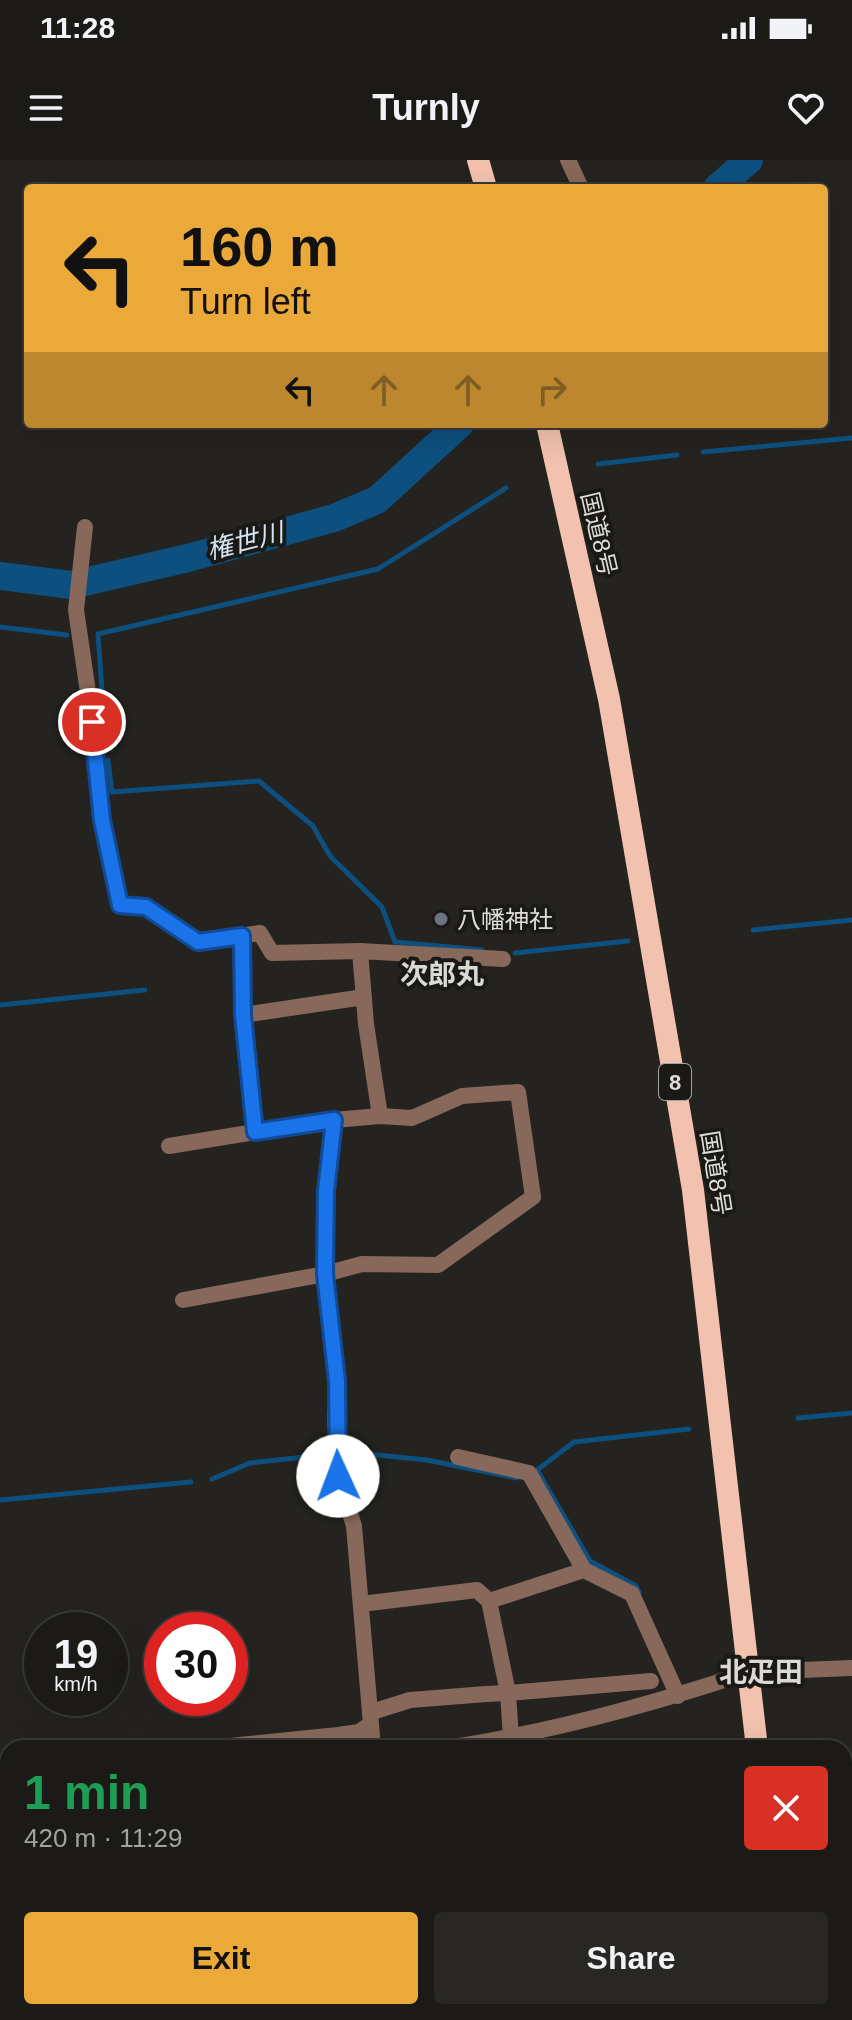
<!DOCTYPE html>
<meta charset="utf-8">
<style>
body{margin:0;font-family:Helvetica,"Noto Sans JP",sans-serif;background:#282724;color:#f1f3f6;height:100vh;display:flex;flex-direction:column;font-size:30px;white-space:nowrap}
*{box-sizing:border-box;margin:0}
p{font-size:26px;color:#a0a1a1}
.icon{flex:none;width:44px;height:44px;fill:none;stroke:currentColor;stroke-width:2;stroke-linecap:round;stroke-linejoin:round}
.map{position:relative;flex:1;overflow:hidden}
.drawer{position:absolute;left:0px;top:1580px;width:852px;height:280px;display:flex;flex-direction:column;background:#1b1a17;border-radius:24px 24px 0 0;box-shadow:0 8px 32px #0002,0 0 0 2px #393836}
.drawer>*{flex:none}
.hud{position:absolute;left:24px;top:24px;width:804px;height:244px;border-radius:8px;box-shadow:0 8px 32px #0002,0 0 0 2px #393836;background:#eba93a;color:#111;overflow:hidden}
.speed{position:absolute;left:24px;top:1452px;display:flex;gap:16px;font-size:40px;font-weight:700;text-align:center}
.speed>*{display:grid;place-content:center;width:104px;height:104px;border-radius:50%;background:#1b1a17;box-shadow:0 8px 32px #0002,0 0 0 2px #393836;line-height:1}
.speed small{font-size:20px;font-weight:400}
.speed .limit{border:12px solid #d22;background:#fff;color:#111}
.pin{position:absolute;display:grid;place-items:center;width:68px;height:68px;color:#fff;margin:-34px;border:4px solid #fff;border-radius:50%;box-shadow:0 2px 8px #0007}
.me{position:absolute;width:88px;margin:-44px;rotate:358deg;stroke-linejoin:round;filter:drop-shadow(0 0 6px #0008)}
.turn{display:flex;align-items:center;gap:28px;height:168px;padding:0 24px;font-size:36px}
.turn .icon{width:104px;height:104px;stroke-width:2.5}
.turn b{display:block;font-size:56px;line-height:68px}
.lanes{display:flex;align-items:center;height:76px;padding:0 24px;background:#0003;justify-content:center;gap:40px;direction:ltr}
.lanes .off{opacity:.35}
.round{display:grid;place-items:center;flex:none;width:84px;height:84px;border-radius:8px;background:#282724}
.summary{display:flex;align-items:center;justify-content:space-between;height:136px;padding:0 24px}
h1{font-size:48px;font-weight:700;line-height:60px;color:#1e9e55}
.cta{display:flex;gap:16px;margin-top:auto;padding:16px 24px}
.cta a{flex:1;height:92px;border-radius:8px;background:#eba93a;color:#111;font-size:32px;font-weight:700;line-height:92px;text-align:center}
.cta a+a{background:#282724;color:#f1f3f6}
.status{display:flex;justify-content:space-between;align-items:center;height:56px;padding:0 40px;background:#1b1a17;direction:ltr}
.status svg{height:22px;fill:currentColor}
header{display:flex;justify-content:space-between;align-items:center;height:104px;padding:0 24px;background:#1b1a17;font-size:36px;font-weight:700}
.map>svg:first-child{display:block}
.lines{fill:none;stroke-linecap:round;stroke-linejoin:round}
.stream{stroke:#0d507f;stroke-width:5}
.river{stroke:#0d507f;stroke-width:28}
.minor{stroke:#87685b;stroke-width:16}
.tertiary{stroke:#87685b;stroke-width:16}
.trunk{stroke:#f2c2ae;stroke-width:22}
.route-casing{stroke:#114b97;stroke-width:20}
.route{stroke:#1a73e8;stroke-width:14}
.worship-dot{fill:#6b7280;stroke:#1a1916;stroke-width:3}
.labels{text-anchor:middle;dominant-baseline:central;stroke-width:8;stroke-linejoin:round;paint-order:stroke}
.shield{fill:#1a1916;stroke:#a3a29f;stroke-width:2}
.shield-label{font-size:22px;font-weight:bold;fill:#deddda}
.street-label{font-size:24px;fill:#deddda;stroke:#1a1916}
.poi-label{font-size:24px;fill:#deddda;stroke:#1a1916;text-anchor:start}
.water-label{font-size:26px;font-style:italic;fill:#d4e4f2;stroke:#1a1916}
.quarter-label{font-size:28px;font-weight:bold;fill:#dad9d4;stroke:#1a1916}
</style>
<div class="status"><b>11:28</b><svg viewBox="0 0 49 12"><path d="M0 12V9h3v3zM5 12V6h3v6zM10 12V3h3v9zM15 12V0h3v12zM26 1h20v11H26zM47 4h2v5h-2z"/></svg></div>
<header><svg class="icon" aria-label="menu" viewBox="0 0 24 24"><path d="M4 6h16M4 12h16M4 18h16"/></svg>Turnly<svg class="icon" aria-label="heart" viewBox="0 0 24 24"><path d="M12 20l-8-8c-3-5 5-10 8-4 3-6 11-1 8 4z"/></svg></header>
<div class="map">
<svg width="852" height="1860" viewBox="0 0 852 1860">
<rect width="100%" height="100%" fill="#24231f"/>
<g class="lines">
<path class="stream" d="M 703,292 L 852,278
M 598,304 L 677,295
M 0,467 L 67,475
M 105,574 L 98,474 L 378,409 L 506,328
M 108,600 L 112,632 L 259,621 L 313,666 L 330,696 L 382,747 L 395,782 L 482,790
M 753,770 L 852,760
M 515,793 L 628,781
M 0,845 L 145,830
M 798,1258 L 852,1253
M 347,1292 L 427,1300 L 517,1318
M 212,1319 L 250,1303 L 323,1295
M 0,1340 L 191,1322
M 639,1432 L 636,1426 L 590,1401 L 537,1310 L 574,1282 L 689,1269
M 0,1837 L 8,1836"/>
<path class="river" d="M 717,28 L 749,0
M 0,416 L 71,425 L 188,398 L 334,358 L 377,340 L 460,264"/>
<path class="minor" d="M 568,0 L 581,28
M 85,367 L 76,450 L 96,587 L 102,660 L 120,745 L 146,747 L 198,782 L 260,773 L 272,793 L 360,791 L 366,864 L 380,956
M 360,791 L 503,799
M 243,855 L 364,837
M 255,972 L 334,960
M 169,986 L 255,972 L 243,855 L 242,776
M 183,1140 L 325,1114 L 362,1104 L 438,1105 L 533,1037 L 518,932 L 462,936 L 412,958 L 380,956 L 334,960 L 326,1031 L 325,1114 L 337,1221 L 335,1257 L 338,1316 L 354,1366 L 371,1564 L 359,1572 L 338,1575 L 211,1588
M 458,1297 L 529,1313 L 584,1410 L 632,1434 L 678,1536
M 489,1441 L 584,1410
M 361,1444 L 477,1430 L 489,1441 L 508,1533 L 511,1578
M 508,1533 L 651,1521
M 372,1552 L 410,1540 L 486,1534
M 371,1564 L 373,1588
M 447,1588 C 551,1572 650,1545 749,1512
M 0,1608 L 8,1608"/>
<path class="tertiary" d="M 749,1512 L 852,1508
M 486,1534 L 508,1533"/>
<path class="trunk" d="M 478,0 L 486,28
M 547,264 L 609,539 L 693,1030 L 757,1588
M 784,1852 L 784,1860"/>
</g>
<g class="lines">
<defs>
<path id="route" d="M 92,562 L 102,660 L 120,745 L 146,747 L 198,782 L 242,776 L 243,855 L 255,972 L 334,960 L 326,1031 L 325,1114 L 337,1221 L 338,1316"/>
</defs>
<use href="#route" class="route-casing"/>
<use href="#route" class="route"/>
</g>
<circle class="worship-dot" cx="441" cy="759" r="8"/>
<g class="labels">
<rect class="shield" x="659" y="904" width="32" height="36" rx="6"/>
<g class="shield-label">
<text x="675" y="922">8</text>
</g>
<g class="street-label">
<text transform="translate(599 374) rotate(77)">国道8号</text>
<text transform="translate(716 1013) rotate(81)">国道8号</text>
</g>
<g class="poi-label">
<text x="457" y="759">八幡神社</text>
</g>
<g class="water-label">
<text transform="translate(245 381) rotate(-14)">権世川</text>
</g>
<g class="quarter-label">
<text x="442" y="814">次郎丸</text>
<text x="761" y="1512">北疋田</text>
</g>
</g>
</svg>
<div class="speed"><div>19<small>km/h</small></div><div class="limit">30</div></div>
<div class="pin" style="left:92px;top:562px;background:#d93025"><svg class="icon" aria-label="arrive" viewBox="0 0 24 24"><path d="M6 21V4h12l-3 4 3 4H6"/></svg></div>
<svg class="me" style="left:338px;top:1316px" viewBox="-20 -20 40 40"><circle r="19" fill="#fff"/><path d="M0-13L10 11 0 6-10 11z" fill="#1a73e8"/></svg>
<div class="hud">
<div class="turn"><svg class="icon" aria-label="left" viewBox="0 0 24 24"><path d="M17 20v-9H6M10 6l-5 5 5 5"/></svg><div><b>160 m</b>Turn left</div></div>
<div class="lanes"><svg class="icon" aria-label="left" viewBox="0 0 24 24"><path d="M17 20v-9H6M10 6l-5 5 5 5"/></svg><svg class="icon off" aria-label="ahead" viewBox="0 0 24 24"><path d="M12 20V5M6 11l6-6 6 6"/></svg><svg class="icon off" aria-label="ahead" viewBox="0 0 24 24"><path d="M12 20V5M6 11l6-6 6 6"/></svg><svg class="icon off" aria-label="right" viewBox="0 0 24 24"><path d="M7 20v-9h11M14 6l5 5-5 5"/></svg></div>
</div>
<section class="drawer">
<div class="summary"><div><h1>1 min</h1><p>420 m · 11:29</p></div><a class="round" style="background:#d93025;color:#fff"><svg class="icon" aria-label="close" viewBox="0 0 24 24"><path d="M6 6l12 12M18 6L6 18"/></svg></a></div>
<div class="cta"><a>Exit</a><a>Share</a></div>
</section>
</div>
